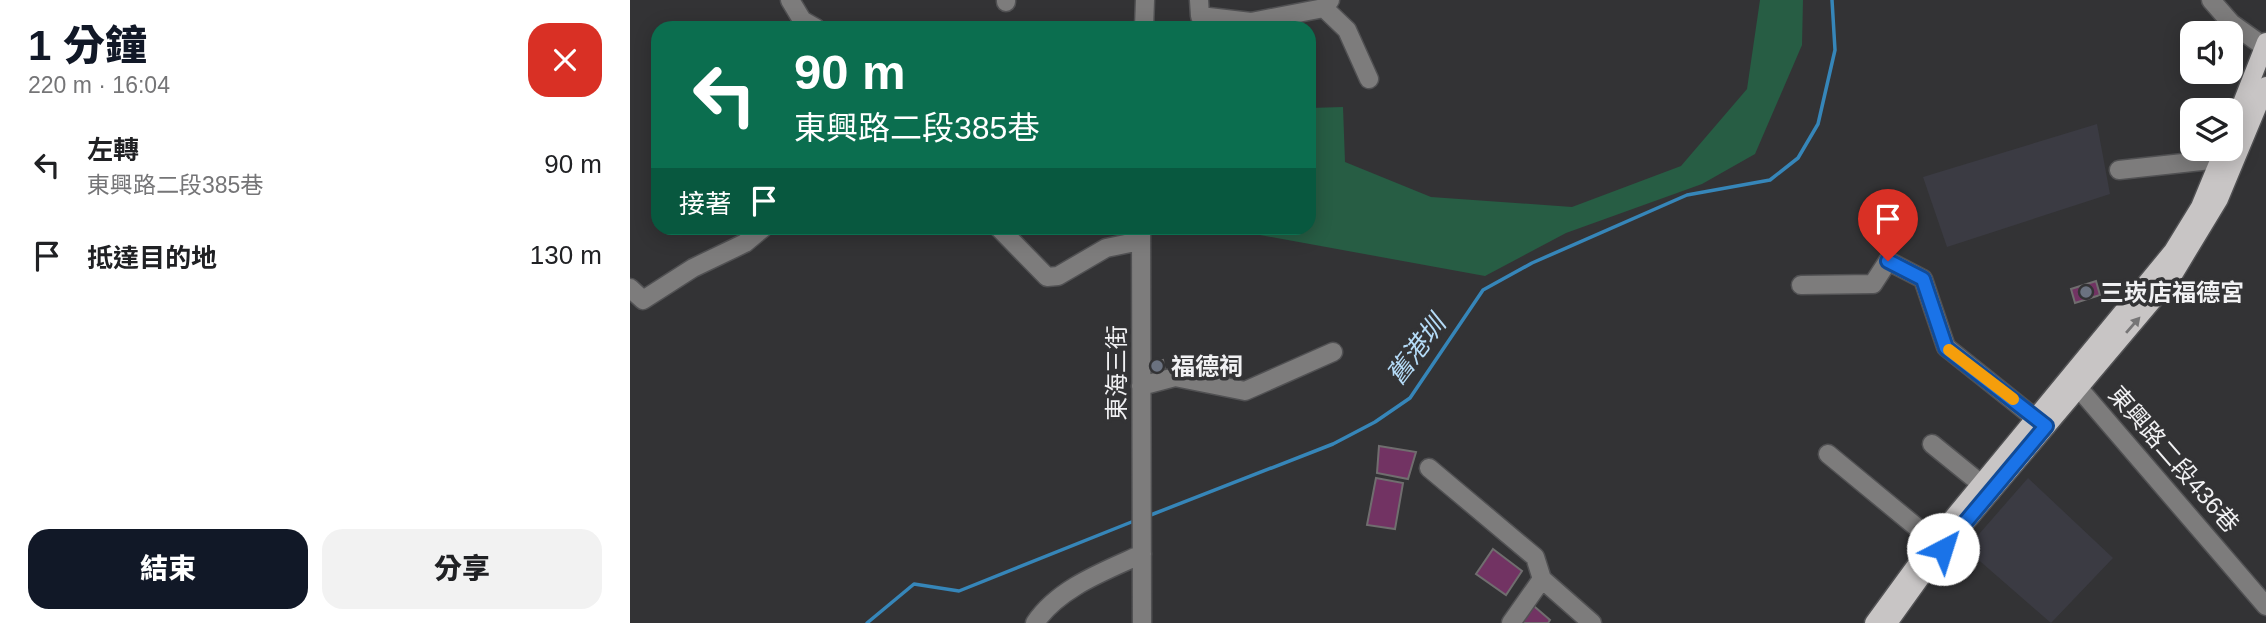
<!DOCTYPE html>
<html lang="zh-TW">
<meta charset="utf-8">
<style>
body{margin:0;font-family:Arial,"Noto Sans TC",sans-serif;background:#f2f2f2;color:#202124;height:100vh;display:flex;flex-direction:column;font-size:26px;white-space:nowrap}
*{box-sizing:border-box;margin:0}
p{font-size:23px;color:#757577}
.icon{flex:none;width:38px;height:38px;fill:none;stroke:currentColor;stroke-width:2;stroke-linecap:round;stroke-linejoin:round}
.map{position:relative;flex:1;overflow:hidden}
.details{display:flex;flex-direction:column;background:#fff;width:630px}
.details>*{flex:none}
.top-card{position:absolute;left:21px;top:21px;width:665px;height:214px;border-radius:21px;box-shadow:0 4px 18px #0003;background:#0b6e4f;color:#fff;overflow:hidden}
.fabs{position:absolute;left:1550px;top:21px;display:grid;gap:14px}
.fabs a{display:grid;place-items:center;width:63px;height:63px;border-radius:14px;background:#fff;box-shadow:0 4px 18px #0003;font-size:35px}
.pin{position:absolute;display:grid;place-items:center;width:60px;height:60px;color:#fff;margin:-72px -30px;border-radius:50% 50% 50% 0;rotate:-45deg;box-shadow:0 0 7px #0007}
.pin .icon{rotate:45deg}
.me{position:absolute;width:77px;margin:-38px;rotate:40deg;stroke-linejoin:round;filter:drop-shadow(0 0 5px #0008)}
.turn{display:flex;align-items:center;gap:24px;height:147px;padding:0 28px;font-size:32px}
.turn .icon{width:91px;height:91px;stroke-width:2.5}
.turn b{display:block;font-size:49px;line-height:60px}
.then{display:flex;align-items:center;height:66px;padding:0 28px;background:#0003;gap:14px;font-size:26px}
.round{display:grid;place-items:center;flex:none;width:74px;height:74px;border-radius:21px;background:#f2f2f2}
.headline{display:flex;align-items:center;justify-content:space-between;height:119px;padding:0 28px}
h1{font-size:42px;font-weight:800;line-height:52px;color:#111827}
.button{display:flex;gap:14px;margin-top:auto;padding:14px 28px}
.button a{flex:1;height:80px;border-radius:21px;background:#111827;color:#fff;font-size:28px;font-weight:800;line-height:80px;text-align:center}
.button a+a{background:#f2f2f2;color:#202124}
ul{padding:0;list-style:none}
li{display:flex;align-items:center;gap:21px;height:91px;padding:0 28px}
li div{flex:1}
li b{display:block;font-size:26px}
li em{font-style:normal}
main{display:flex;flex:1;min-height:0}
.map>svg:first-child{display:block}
.built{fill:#3b3b43}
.green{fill:#275d44}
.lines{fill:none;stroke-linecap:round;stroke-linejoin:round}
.stream{stroke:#3686b9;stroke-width:3.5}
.building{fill:#723363;stroke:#706e6f;stroke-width:2}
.minor-casing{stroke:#515153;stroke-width:21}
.major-casing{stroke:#515153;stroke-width:21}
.minor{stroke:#7d7c7c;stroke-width:18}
.major{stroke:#c8c5c5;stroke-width:18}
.oneway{fill:#767576}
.route-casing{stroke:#114b97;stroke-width:18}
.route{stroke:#1a73e8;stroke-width:12}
.slow{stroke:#f59e0b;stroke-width:12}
.worship-dot{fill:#6b7280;stroke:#333335;stroke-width:2.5}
.labels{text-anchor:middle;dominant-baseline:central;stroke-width:7;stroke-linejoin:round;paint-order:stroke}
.poi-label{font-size:24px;font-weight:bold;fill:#f1f1f3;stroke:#333335;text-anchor:start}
.street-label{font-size:24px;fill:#f1f1f3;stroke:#333335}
.water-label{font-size:26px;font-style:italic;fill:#b5dbf7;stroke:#333335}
</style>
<main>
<section class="details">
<div class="headline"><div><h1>1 分鐘</h1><p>220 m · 16:04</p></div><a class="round" style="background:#d93025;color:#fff"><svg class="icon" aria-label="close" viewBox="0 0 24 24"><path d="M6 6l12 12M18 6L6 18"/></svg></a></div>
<ul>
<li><svg class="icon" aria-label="left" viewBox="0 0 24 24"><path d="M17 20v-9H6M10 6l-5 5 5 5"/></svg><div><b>左轉</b><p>東興路二段385巷</p></div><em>90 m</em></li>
<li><svg class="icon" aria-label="arrive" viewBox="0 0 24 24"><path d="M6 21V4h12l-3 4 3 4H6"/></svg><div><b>抵達目的地</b></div><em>130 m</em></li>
</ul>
<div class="button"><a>結束</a><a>分享</a></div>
</section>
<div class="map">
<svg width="1636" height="623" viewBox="0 0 1636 623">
<rect width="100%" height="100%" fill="#333335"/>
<path class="built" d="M 1467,124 L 1480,194 L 1317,247 L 1293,177 Z
M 1398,478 L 1483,558 L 1421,623 L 1336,549 Z"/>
<path class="green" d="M 1130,0 L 1173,0 L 1172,45 L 1125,154 L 1072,184 L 936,233 L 855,276 L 592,228 L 679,228 L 679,108 L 713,107 L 715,162 L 801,197 L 942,207 L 1051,166 L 1117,89 Z"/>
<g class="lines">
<path class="stream" d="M 518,516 L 703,444 L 745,422 L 780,398 L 853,290 L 902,263 L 1057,195 L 1140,180 L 1168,158 L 1188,124 L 1205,50 L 1202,0
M 237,623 L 284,584 L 329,591 L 504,521"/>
</g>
<path class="building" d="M 1466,281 L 1470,295 L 1445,303 L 1441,289 Z
M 533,360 L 535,371 L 522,374 L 520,363 Z
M 749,446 L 786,452 L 778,479 L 747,473 Z
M 746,478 L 773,483 L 765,529 L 737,525 Z
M 863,549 L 892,571 L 876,595 L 846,574 Z
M 898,601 L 920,620 L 918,623 L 891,623 Z"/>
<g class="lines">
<defs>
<path id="minor" d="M 160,0 L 172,20 L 186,28
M 376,0 L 376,2
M 569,0 L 570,16 L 621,22 L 694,8 L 700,0
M 1581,0 L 1601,23 L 1636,48
M 694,8 L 717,30 L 739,79
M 514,28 L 515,0
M 1489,170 L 1590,159
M 369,228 L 417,277 L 428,276 L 476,248 L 510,241
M 511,228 L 512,623
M 1171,285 L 1243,284 L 1258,261 L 1293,279 L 1316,347 L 1416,427
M 0,288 L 13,300 L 63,268 L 115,243 L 133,228
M 1440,378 L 1636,606
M 511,386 L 545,377 L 615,391 L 703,352
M 1302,444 L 1361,492
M 1198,454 L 1313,549
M 799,468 L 905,557 L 912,579 L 962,623
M 405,623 C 428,588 475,571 512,554
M 881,623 L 912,579"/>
<path id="major" d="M 1601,131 L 1636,42
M 1318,524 L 1543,251 L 1570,207 L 1594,149
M 1244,623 L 1298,549
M 1258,623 L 1301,563 L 1540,280 L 1589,199 L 1636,86"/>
</defs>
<use href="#minor" class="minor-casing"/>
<use href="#major" class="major-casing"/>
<use href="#minor" class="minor"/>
<use href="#major" class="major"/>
</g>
<defs><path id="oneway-solid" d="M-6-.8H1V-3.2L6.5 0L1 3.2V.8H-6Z" transform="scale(1.75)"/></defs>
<use class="oneway" href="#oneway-solid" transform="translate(1503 325) rotate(-49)"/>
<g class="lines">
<defs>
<path id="route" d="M 1258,261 L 1293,279 L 1316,348 L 1416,426 L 1313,549"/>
</defs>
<use href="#route" class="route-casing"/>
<use href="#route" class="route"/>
<path class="slow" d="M 1319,350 L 1383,399"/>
</g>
<g class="worship-dot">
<circle cx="1456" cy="292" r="7"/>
<circle cx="527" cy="366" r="7"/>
</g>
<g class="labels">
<g class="poi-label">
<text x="1470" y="292">三崁店福德宮</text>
<text x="541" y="366">福德祠</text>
</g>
<g class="street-label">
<text transform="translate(486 373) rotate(-90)">東海三街</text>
<text transform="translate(1544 459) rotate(49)">東興路二段436巷</text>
</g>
<g class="water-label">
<text transform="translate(786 350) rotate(-53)">舊港圳</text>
</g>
</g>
</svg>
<div class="fabs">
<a><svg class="icon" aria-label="sound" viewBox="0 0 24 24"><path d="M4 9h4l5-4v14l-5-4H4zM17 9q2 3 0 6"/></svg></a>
<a><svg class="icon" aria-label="layers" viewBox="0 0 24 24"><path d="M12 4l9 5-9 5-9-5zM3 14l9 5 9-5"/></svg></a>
</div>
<div class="pin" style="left:1258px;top:261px;background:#d93025"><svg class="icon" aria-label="arrive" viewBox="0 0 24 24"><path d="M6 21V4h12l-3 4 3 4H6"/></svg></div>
<svg class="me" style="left:1313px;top:549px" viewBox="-20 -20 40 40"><circle r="19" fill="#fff"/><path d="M0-13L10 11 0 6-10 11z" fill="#1a73e8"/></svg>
<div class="top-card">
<div class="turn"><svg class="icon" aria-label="left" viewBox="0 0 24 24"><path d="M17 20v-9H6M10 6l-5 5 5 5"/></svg><div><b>90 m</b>東興路二段385巷</div></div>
<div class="then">接著<svg class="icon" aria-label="arrive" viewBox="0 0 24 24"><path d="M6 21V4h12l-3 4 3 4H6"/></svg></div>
</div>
</div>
</main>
